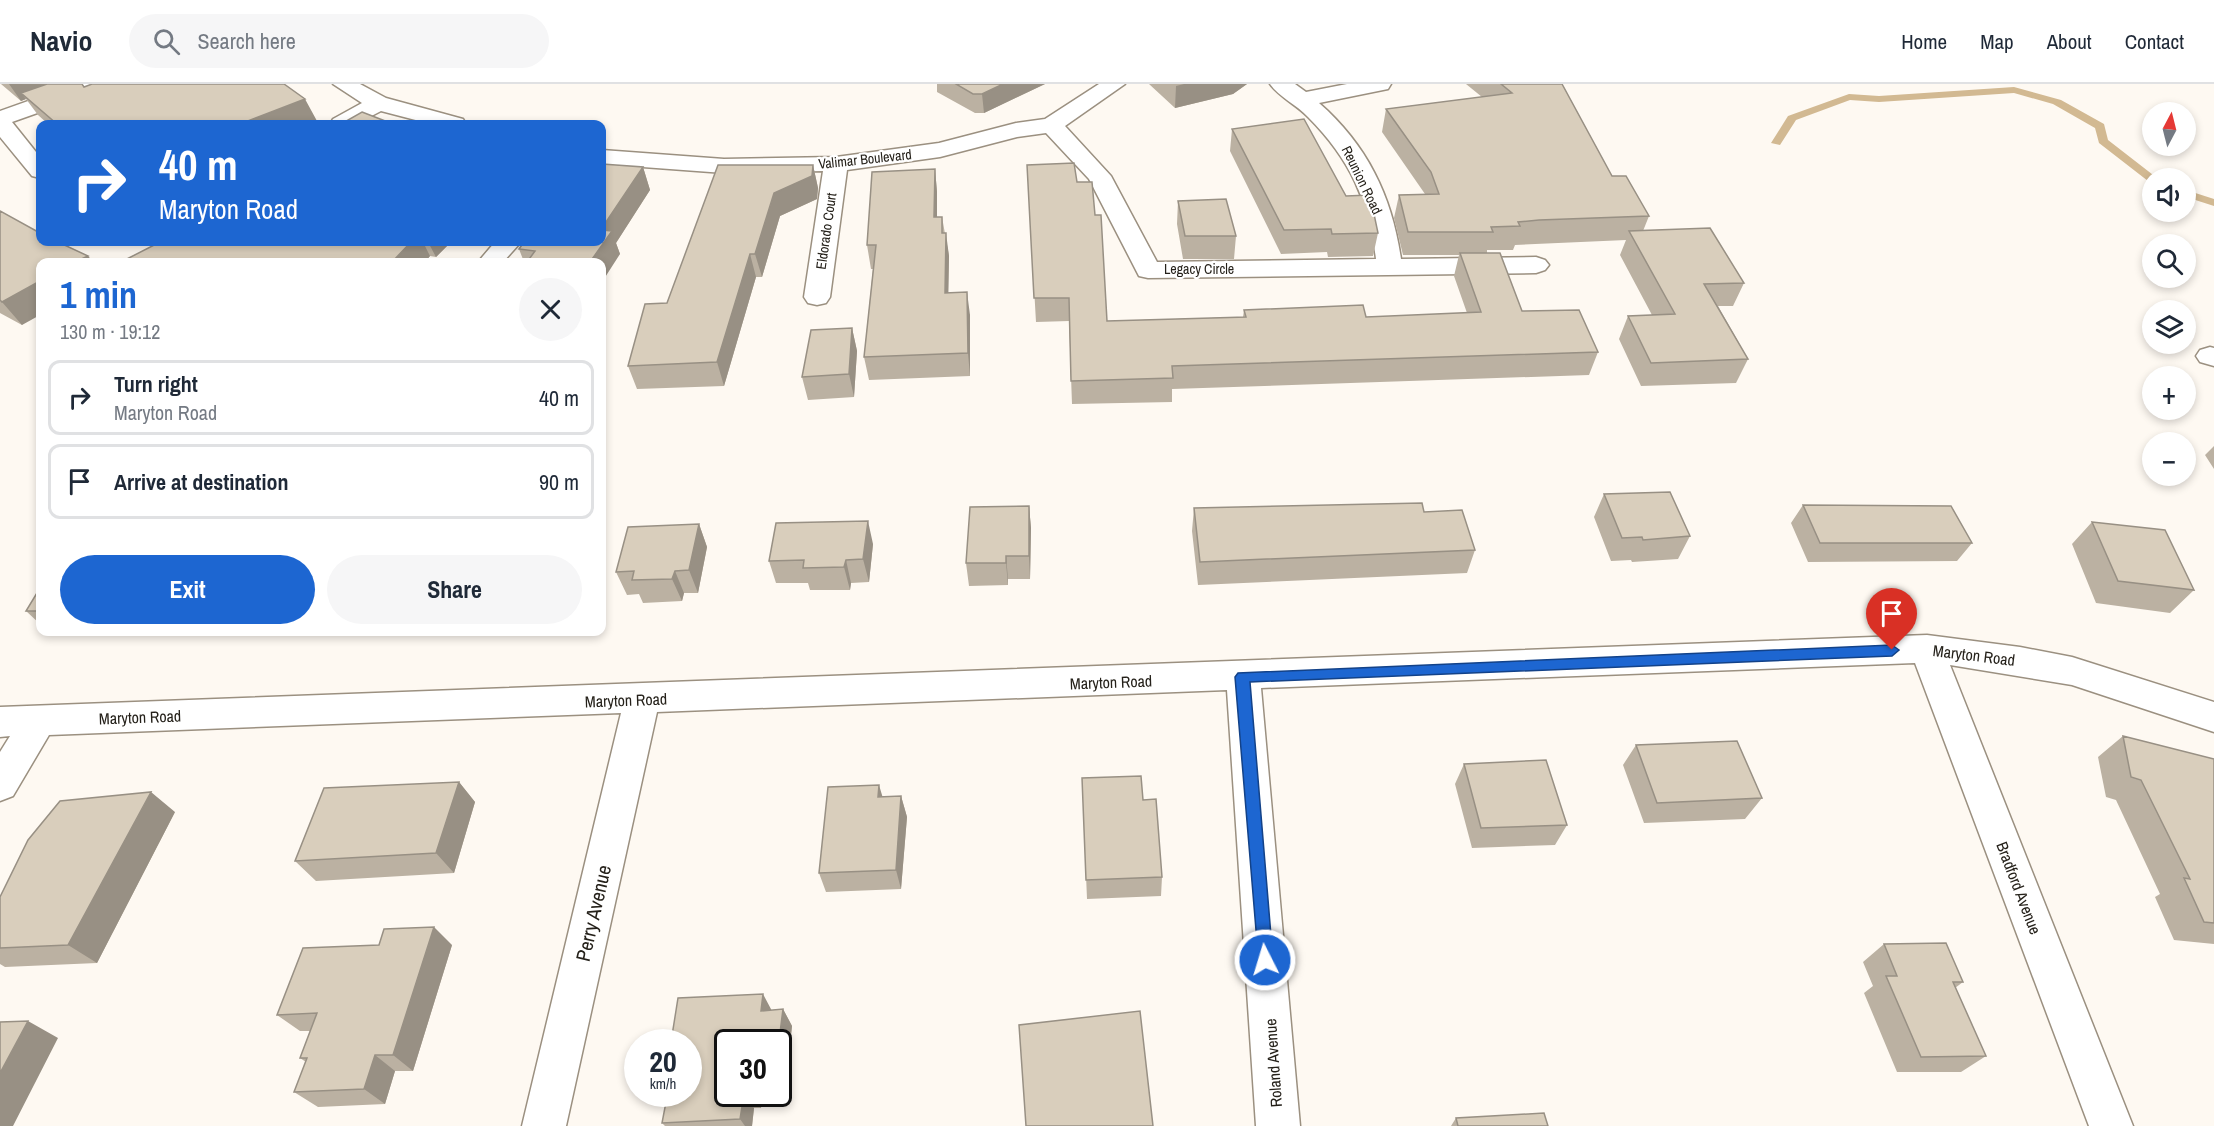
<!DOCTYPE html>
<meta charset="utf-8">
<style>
body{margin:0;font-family:"Archivo Narrow",sans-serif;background:#f6f6f7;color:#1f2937;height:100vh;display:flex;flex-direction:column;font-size:22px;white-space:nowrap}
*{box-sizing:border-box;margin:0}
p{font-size:20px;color:#747a83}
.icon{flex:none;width:33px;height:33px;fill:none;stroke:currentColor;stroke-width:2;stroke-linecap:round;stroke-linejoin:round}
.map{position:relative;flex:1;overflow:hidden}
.side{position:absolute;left:36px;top:174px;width:570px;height:378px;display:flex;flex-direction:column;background:#fff;border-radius:12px;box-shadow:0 3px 9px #0003}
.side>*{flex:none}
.hud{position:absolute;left:36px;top:36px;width:570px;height:126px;border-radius:12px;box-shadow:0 3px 9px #0003;background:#1d66d1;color:#fff;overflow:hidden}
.needle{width:39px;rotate:7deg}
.tools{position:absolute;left:2142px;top:18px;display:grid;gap:12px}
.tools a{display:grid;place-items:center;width:54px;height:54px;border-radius:50%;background:#fff;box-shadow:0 3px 9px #0003;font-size:30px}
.speed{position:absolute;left:624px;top:945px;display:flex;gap:12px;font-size:30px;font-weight:700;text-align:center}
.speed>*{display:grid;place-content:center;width:78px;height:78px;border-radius:50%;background:#fff;box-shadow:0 3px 9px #0003;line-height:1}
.speed small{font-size:15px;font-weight:400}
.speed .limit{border:3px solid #111;border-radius:9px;background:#fff;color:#111}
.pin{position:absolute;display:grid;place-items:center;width:51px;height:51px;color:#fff;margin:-62px -26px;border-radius:50% 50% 50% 0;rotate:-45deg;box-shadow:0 0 6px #0007}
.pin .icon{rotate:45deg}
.me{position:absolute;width:66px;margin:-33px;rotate:355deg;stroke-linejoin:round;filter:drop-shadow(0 0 4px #0008)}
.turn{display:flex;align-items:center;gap:21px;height:126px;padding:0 24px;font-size:27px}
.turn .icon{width:78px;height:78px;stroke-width:2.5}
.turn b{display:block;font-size:42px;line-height:51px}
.round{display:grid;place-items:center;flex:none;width:63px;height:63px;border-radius:32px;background:#f6f6f7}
.overview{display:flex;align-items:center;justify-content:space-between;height:102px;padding:0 24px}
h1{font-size:36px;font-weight:700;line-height:45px;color:#1d66d1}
.action{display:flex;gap:12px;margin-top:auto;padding:12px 24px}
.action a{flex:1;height:69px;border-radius:36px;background:#1d66d1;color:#fff;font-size:24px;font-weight:700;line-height:69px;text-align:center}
.action a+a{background:#f6f6f7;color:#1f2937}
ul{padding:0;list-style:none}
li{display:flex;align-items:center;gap:18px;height:75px;margin:0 12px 9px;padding:0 12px;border:3px solid #e0e1e3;border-radius:12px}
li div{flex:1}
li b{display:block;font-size:22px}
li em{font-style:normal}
header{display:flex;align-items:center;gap:36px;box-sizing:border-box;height:84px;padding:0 30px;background:#fff;border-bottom:2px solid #e0e1e3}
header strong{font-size:28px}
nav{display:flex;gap:33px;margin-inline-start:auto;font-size:21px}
.search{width:420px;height:54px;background:#f6f6f7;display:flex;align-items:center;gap:15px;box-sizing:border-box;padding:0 21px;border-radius:33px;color:#747a83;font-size:22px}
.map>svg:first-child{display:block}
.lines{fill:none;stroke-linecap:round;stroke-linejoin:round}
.stream{fill:#d2b992;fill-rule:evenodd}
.minor-casing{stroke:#9b9080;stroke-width:3}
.minor{fill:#fff;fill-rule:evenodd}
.wall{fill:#bbb1a2}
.shaded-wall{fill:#989084}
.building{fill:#d9cebc;stroke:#989084;stroke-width:1.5}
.route{fill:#1d66d1;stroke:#134288;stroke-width:1.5}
.labels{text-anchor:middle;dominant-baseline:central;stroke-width:4.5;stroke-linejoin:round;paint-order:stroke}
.far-street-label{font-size:14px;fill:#25211a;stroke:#fff}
.street-label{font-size:16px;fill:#25211a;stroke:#fff}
.near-street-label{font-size:20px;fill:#25211a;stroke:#fff}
</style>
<header>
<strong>Navio</strong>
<div class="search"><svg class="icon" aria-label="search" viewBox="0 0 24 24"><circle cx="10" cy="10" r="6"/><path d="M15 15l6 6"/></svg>Search here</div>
<nav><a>Home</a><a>Map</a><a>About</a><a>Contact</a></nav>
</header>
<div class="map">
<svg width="2214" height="1042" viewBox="0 0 2214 1042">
<rect width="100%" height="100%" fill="#fef9f2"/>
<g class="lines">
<path class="stream" d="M 2014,3 L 2061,16 L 2104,40 L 2108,56 L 2157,94 L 2152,94 L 2152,98 L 2148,97 L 2099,59 L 2095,44 L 2053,20 L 2014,9 L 1879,18 L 1850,16 L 1796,36 L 1780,61 L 1771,59 L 1788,32 L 1849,10 L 1879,12 Z
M 2186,106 L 2214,115 L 2214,122 L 2186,113 Z"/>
<defs>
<path id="minor" d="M 76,0 L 108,0 L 105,5 L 12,38 L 40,73 L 40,94 L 32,92 L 0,53 L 0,27 Z
M 333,0 L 360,0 L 386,14 L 463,35 L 466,40 L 431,40 L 381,27 L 356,40 L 330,40 L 333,35 L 362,19 Z
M 1099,0 L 1125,0 L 1065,42 L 1111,92 L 1157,178 L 1376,175 C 1369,117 1350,75 1308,33 C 1297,21 1279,13 1270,0 L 1295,0 L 1306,8 L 1347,0 L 1391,0 L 1388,5 L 1319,19 C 1367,61 1392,112 1401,175 L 1536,173 L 1545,176 L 1549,181 L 1545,186 L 1536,189 L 1148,194 L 1139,192 L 1089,95 L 1046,49 L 1017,53 L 940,73 L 847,86 L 830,213 L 826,219 L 817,221 L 808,219 L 804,213 L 823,87 L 724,89 L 602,80 L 602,66 L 724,75 L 836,73 L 939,59 L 1016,39 L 1045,35 Z
M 495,158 L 521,158 L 503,178 L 478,178 Z
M 2210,263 L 2214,264 L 2214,282 L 2200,278 L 2196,272 L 2200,266 Z
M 1927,551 L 2020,563 L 2072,573 L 2214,618 L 2214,648 L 2072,601 L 1950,581 L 2133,1042 L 2089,1042 L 1915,579 L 1261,604 L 1300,1042 L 1256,1042 L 1227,606 L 657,628 L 566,1042 L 522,1042 L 621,629 L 49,651 L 13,712 L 0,717 L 0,668 L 10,652 L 0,653 L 0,623 Z"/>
</defs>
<use href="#minor" class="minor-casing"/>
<use href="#minor" class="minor"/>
</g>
<path class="wall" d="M 1,0 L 82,0 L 84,3 L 317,37 L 309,40 L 48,40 L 38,31 L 26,15 L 21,17 Z
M 937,0 L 1045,0 L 984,29 L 975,29 L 937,8 Z
M 1149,0 L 1247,0 L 1233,10 L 1175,24 Z
M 1466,0 L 1562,0 L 1612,92 L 1649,132 L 1643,147 L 1744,199 L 1733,222 L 1718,222 L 1748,275 L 1736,299 L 1641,302 L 1619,255 L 1628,232 L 1652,231 L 1620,171 L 1626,156 L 1515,161 L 1513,166 L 1487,166 L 1487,169 L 1522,227 L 1598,268 L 1589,291 L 1172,305 L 1172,318 L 1072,320 L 1069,237 L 1036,238 L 1027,81 L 1077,98 L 1107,237 L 1243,233 L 1244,226 L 1366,233 L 1467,229 L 1454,192 L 1459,171 L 1403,171 L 1394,134 L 1399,111 L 1425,110 L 1382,48 L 1386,25 L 1482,13 Z
M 1232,45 L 1346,112 L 1378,149 L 1373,172 L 1328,173 L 1327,168 L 1281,170 L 1230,67 Z
M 813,81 L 818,104 L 817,115 L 780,132 L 762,193 L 756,193 L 724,302 L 637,305 L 628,282 Z
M 643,83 L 650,106 L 616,159 L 620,170 L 602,178 L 524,178 L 519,165 Z
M 935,85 L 937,108 L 937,133 L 942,133 L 949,172 L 948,208 L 970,231 L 970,292 L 869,296 L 864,273 L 873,185 L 871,185 L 867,161 Z
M 1178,117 L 1236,152 L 1234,175 L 1183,175 L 1177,140 Z
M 0,127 L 34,146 L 88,172 L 93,178 L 40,178 L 22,241 L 0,229 Z
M 160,158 L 451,158 L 436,173 L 430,172 L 425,178 L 121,178 Z
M 852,244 L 857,267 L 854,313 L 808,316 L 802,293 Z
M 2214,362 L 2214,385 L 2205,371 Z
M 1604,410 L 1690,452 L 1678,475 L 1632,478 L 1631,476 L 1611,477 L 1594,433 Z
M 1803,421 L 1972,459 L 1957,477 L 1808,478 L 1791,439 Z
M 1029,422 L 1031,444 L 1030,495 L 1008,495 L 1008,501 L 969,502 L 966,479 Z
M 1194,424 L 1424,428 L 1475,466 L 1467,489 L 1198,501 L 1192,447 Z
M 2092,438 L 2194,506 L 2170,529 L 2096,519 L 2072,460 Z
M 699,440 L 707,463 L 698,509 L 684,509 L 682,517 L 643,519 L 639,510 L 627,511 L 616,488 Z
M 873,460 L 869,498 L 851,499 L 850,506 L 810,506 L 808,499 L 776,499 L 769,477 Z
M 40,504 L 40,540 L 26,527 Z
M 48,548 L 105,548 L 50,549 Z
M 2123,652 L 2214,675 L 2214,860 L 2174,856 L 2155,813 L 2160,810 L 2116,716 L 2106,713 L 2098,673 Z
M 1636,661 L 1762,714 L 1745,735 L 1644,739 L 1623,681 Z
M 1464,680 L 1567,741 L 1555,761 L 1472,764 L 1455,700 Z
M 1082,694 L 1143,716 L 1162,793 L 1161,812 L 1087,815 Z
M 459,698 L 475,718 L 454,789 L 316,797 L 295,777 Z
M 901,712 L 907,733 L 901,805 L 826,808 L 819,789 L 883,713 Z
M 175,728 L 97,879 L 5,883 L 0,880 L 0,813 Z
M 1884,860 L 1963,898 L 1955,904 L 1986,972 L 1961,988 L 1897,988 L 1864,909 L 1873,902 L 1863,878 Z
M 452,861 L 413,987 L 395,987 L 385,1020 L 318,1023 L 294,1008 L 306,978 L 300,974 L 310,947 L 300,947 L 277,931 Z
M 783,925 L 792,942 L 785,1005 L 778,1005 L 778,958 L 728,1010 L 762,1010 L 761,1024 L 754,1024 L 752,1042 L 665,1042 L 662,1039 L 666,1019 L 661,1014 L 772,926 Z
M 1456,1034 L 1548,1042 L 1451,1042 Z"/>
<path class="shaded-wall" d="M 9,0 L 70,0 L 21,9 L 26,15 L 21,17 Z
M 1003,0 L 1045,0 L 984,29 L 982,10 Z
M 1184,0 L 1247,0 L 1233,10 L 1175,24 L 1176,2 Z
M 305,15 L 317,37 L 309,40 L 240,40 Z
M 813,81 L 818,104 L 817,115 L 780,132 L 762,193 L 755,170 L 774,109 Z
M 643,83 L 650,106 L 616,159 L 620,170 L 602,198 L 602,178 L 590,178 L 602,150 L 602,144 Z
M 935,85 L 937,108 L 937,157 L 934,133 Z
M 946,149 L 949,172 L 948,232 L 945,209 Z
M 411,158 L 423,158 L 430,172 L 425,178 L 392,178 Z
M 428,158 L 451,158 L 436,173 Z
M 750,170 L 756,193 L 724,302 L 717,278 Z
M 88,172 L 93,178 L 75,178 Z
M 40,197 L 40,231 L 22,241 L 2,218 Z
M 967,208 L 970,231 L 970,292 L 968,269 Z
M 852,244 L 857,267 L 854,313 L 849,290 Z
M 1029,422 L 1031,444 L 1030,495 L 1029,472 Z
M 868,437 L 873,460 L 869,498 L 863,475 Z
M 699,440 L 707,463 L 698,509 L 689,486 Z
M 1006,472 L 1008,495 L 1008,501 L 1006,479 Z
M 846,476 L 851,499 L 850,506 L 844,483 Z
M 675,487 L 684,509 L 682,517 L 672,495 Z
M 459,698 L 475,718 L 454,789 L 436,769 Z
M 879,701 L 885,721 L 878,713 Z
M 151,708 L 175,728 L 97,879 L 68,861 Z
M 901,712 L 907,733 L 901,805 L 896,786 Z
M 434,843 L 452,861 L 413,987 L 393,971 Z
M 763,910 L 772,927 L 761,927 Z
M 783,925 L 792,942 L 785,1005 L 778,995 L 778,965 Z
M 28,937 L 58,954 L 13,1042 L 0,1042 L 0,989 Z
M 375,971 L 395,987 L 385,1020 L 364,1005 Z
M 744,1010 L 754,1024 L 752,1042 L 745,1042 L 740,1035 Z
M 751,1010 L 762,1010 L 761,1024 Z"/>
<path class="building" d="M 47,0 L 82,0 L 84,3 L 92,0 L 284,0 L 305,15 L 240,40 L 57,40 L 21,9 Z
M 956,0 L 1003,0 L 982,10 L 973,10 Z
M 1501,0 L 1562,0 L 1612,92 L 1626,92 L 1649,132 L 1539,136 L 1518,138 L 1520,142 L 1491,143 L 1493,148 L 1408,148 L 1399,111 L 1439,110 L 1431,88 L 1386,25 L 1512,9 Z
M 362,28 L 393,40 L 341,40 Z
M 1304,35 L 1346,112 L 1370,111 L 1378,149 L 1332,150 L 1331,145 L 1284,146 L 1232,45 Z
M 1074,79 L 1077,98 L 1092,98 L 1095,131 L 1101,131 L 1107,237 L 1246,233 L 1244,226 L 1363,221 L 1366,233 L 1481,228 L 1460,169 L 1500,169 L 1522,227 L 1579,226 L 1598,268 L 1172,282 L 1173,294 L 1071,297 L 1069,214 L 1034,214 L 1027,81 Z
M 602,80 L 643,83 L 602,144 Z
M 718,81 L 813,81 L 812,92 L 774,109 L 755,170 L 750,170 L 717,278 L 628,282 L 645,220 L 667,219 Z
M 935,85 L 934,133 L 942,133 L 942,149 L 946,149 L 945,209 L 967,208 L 968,269 L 864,273 L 876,161 L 867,161 L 872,88 Z
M 1226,115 L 1236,152 L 1185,152 L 1178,117 Z
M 0,127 L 40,149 L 40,158 L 58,158 L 88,172 L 75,178 L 40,178 L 40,197 L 2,218 L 0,216 Z
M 1710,144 L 1744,199 L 1704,200 L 1748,275 L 1651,279 L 1628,232 L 1675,230 L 1629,147 Z
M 602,146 L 612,147 L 590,178 L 527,178 L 535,167 L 519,165 L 524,158 L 602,158 Z
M 160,158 L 411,158 L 392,178 L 121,178 Z
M 852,244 L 849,290 L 802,293 L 811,246 Z
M 1670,408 L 1690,452 L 1643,456 L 1642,453 L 1622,454 L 1604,410 Z
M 1422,419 L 1424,428 L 1462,426 L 1475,466 L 1200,478 L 1194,424 Z
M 1803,421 L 1951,422 L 1972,459 L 1820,459 Z
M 1029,422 L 1029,472 L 1006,472 L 1006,479 L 966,479 L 970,423 Z
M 868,437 L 863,475 L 846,476 L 844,483 L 803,484 L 804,476 L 769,477 L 776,439 Z
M 2092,438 L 2165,446 L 2194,506 L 2118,497 Z
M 699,440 L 689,486 L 675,487 L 672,495 L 632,496 L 634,487 L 616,488 L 628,443 Z
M 40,504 L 40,527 L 26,527 Z
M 2123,652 L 2214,675 L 2214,839 L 2204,838 L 2184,794 L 2190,795 L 2141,696 L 2131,693 Z
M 1737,657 L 1762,714 L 1657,719 L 1636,661 Z
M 1546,676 L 1567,741 L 1481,744 L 1464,680 Z
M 1141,692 L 1143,716 L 1156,715 L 1162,793 L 1086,796 L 1082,694 Z
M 459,698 L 436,769 L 295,777 L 324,704 Z
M 879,701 L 878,713 L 901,712 L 896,786 L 819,789 L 828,703 Z
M 151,708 L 68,861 L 0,864 L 0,813 L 28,756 L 60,717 Z
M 434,843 L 393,971 L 375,971 L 364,1005 L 294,1008 L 307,974 L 300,974 L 317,929 L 277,931 L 303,864 L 379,861 L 384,845 Z
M 1946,859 L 1963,898 L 1953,898 L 1986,972 L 1921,973 L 1886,892 L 1897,892 L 1884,860 Z
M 763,910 L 761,927 L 783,925 L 778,965 L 778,958 L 728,958 L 728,1010 L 744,1010 L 740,1035 L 662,1039 L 667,1013 L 661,1014 L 662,1010 L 688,1010 L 688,958 L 671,958 L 678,914 Z
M 1140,927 L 1153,1042 L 1026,1042 L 1019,941 Z
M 28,937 L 0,989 L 0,938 Z
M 1544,1029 L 1548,1042 L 1458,1042 L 1456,1034 Z"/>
<path class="route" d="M 1892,561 L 1899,566 L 1892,572 L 1250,598 L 1273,876 L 1271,882 L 1265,885 L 1259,882 L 1235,593 L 1238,589 Z"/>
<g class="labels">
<g class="far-street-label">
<text transform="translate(865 75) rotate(-6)">Valimar Boulevard</text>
<text transform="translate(1362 96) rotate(64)">Reunion Road</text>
<text transform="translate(826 147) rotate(-82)">Eldorado Court</text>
<text x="1199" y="185">Legacy Circle</text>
</g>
<g class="street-label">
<text transform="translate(1974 571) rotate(7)">Maryton Road</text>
<text transform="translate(1111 598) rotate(-2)">Maryton Road</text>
<text transform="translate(626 616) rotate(-2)">Maryton Road</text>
<text transform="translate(140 633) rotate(-2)">Maryton Road</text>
<text transform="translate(2019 804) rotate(69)">Bradford Avenue</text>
<text transform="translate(1273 979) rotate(-94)">Roland Avenue</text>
</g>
<g class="near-street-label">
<text transform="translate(593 829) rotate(-77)">Perry Avenue</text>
</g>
</g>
</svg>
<div class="tools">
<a><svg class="needle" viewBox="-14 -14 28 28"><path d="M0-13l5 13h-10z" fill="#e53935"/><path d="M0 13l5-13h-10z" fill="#747a83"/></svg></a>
<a><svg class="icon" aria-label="sound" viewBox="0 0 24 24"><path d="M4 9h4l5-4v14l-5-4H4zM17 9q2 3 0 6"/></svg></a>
<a><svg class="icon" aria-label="search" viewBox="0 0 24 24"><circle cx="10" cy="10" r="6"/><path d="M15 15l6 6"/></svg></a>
<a><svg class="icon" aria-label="layers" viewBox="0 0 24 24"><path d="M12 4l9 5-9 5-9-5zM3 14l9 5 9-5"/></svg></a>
<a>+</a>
<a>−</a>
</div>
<div class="speed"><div>20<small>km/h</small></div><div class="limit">30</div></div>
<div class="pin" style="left:1892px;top:566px;background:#d93025"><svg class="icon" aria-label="arrive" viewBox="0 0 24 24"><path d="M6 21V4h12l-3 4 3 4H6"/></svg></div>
<svg class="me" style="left:1265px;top:876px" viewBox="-20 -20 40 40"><circle r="17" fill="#1d66d1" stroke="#fff" stroke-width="3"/><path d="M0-11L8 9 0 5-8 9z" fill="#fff"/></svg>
<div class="hud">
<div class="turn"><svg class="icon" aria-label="right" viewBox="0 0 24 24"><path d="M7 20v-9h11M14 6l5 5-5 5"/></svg><div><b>40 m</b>Maryton Road</div></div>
</div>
<section class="side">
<div class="overview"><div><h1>1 min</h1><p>130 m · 19:12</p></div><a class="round"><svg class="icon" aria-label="close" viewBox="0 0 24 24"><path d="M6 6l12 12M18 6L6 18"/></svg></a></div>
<ul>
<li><svg class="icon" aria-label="right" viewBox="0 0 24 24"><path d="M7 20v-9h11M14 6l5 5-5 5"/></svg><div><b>Turn right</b><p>Maryton Road</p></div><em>40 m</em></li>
<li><svg class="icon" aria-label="arrive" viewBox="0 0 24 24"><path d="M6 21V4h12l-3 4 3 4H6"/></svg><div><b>Arrive at destination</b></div><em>90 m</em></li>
</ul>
<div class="action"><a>Exit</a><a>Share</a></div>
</section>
</div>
